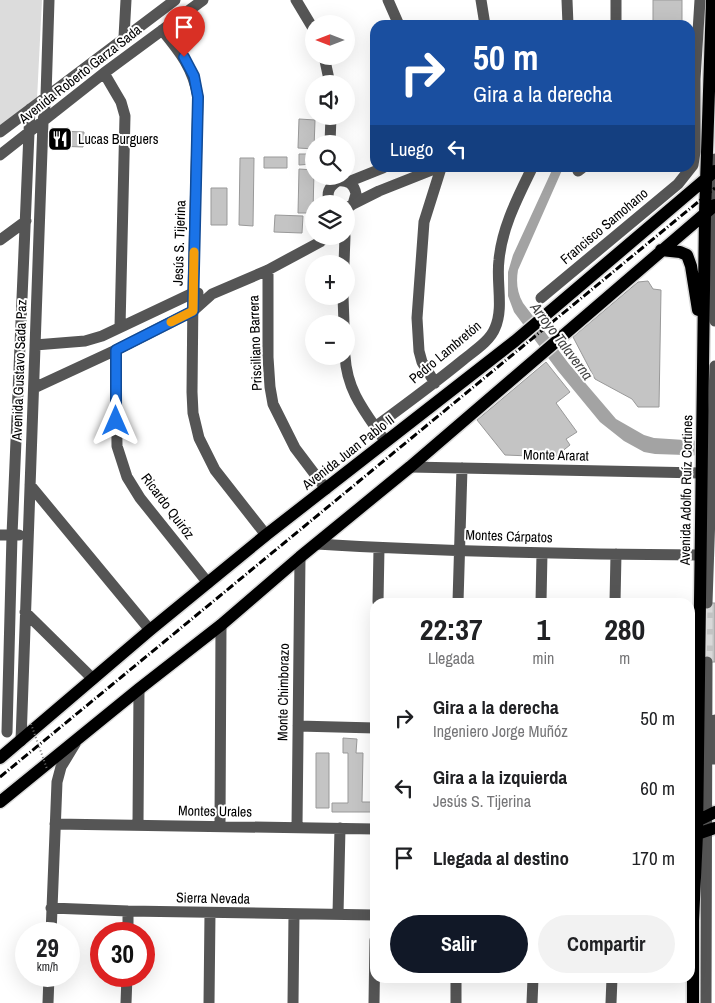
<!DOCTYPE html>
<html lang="es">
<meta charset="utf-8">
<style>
body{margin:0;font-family:"Archivo Narrow",sans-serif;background:#f2f2f2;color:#202124;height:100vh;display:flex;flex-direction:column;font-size:19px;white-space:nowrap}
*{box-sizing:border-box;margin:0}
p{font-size:16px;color:#757577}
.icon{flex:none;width:28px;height:28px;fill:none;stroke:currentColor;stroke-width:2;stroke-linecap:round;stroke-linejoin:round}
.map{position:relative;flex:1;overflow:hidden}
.drawer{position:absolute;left:370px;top:598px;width:325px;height:385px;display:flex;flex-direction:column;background:#fff;border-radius:15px;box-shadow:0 5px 20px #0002}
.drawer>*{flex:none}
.banner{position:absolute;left:370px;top:20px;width:325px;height:152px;border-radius:15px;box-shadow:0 5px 20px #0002;background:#1a4fa0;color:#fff;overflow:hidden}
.needle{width:32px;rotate:270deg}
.tools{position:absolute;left:305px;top:15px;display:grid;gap:10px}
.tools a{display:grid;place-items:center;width:50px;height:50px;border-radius:50%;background:#fff;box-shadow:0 5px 20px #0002;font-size:25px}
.speed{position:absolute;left:15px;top:922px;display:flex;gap:10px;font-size:25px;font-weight:700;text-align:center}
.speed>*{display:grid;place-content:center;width:65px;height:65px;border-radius:50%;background:#fff;box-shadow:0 5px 20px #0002;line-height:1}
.speed small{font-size:12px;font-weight:400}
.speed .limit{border:8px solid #d22;background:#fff;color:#111}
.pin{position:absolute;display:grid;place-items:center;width:42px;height:42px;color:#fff;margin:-51px -21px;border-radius:50% 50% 50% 0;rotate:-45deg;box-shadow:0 0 5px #0007}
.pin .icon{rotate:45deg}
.me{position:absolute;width:55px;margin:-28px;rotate:0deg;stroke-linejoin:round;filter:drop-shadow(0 0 4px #0008)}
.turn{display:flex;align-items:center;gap:18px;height:105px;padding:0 20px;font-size:22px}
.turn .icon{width:65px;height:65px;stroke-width:2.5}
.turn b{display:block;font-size:35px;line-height:42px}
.then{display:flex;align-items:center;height:48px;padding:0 20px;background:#0003;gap:10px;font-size:19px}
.eta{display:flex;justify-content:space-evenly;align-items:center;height:85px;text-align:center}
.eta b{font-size:30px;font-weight:800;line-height:35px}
.cta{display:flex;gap:10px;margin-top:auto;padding:10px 20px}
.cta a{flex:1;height:58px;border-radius:30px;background:#111827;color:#fff;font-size:20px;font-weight:800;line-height:58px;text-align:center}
.cta a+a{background:#f2f2f2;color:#202124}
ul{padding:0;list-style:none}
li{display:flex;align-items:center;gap:15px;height:70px;padding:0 20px}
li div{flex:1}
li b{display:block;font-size:19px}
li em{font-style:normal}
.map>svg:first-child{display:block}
.green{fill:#dcdcdc}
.water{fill:#a3a3a3}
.building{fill:#c4c4c4;stroke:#999}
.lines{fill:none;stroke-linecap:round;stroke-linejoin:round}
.minor-tunnel{stroke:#d9d9d9;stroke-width:11;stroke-dasharray:11 5.5;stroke-linecap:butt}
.major-casing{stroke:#dbdbdb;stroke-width:15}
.minor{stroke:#555;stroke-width:11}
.major{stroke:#000;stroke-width:12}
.rail{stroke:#000;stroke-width:3;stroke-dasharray:8 2.5 1 2.5;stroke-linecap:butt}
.path-bridge{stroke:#777;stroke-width:2;stroke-dasharray:1 2.5;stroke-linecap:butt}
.route-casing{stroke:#114b97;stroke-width:12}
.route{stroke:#1a73e8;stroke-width:9}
.slow{stroke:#f59e0b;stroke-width:9}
.labels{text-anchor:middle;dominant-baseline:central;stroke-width:4;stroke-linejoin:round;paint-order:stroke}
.street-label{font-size:14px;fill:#000;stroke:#fff}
.poi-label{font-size:14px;fill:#000;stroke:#fff;text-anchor:start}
.water-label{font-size:15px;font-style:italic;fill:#444;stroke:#fff}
</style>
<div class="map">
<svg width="715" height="1003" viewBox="0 0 715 1003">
<rect width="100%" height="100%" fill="#fff"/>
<path class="green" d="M 0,0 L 42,0 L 37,99 L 0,126 Z"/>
<path class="water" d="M 553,168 L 563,168 L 518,270 C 516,282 517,292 523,303 L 569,364 L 616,419 L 644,435 L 654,438 L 715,442 L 715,456 L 655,454 L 644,452 L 624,441 L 600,422 L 558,371 L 514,312 L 508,296 L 508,272 L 513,255 Z"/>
<path class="building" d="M 653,0 L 682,0 L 682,21 L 653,22 Z
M 299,119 L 315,120 L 314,149 L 298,148 Z
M 56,131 L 55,146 L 50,145 L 51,132 Z
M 56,131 L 84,132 L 83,147 L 55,146 Z
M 299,154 L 314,154 L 313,164 L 299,165 Z
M 264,157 L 287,157 L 287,168 L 264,168 Z
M 240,158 L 254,158 L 253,226 L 239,225 Z
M 299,169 L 314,170 L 313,213 L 298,213 Z
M 211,188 L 227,188 L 227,225 L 211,225 Z
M 275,215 L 303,216 L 302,233 L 274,232 Z
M 648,281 L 653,289 L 661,290 L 659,407 L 638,407 L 632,399 L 595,379 L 573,337 L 638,282 Z
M 546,362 L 570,392 L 556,403 L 577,432 L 566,439 L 570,445 L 555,457 L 505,455 L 477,420 Z
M 704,603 L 715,603 L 715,662 L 703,662 Z
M 343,738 L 357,739 L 356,753 L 363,753 L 362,802 L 375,802 L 375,812 L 332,812 L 332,803 L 348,803 L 348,753 L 343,753 Z
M 316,753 L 329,753 L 329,808 L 316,808 Z"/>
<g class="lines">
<path class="minor-tunnel" d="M 707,662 L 707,603"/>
<defs>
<path id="major" d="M 661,250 L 680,252 L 687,255 L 691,266 L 698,310
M 0,758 L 150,630 L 266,535 L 515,341 L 715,171
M 0,802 L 139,689 L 221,625 L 300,557 L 410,467 L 715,205
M 697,821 L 715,812
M 697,834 L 715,828
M 693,1003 L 693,921 L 697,834 L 705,213 L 712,0"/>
</defs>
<use href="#major" class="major-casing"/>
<path class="minor" d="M 296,0 L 314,30
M 388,0 L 399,25
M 481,0 L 485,25
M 567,0 L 568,25
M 616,25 L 616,0
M 162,30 C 180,52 193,68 198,97 L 193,293 L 192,392 L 193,413 L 199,438 L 215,470 L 266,535
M 124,37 L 126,0
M 324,56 L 330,84
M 104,73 L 121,102 L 125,116 L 120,327
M 0,132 L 175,0
M 330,144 L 331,116
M 0,155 L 104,73 L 203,0
M 715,159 L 715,321
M 578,171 L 582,168
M 348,182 L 383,168
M 331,204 C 325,194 329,186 338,181 C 348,180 354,184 356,194 L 353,204 L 346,209
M 353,204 L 379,191 L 437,168
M 346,223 L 347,208
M 0,240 L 26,221
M 344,264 L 345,236
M 268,270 L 268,357 L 270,387 L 273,404 L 295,448 L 326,489
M 343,296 L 344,324
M 541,298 L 678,184 L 693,165 L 695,152 L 695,79 L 700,0
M 35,345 L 85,341 L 102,336 L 193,293 L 198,293
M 116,350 L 117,446 L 127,477 L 140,498 L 208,583
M 345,356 C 347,392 366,413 385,441
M 435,383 L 422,362 L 419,351 L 417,318 L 424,222 L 441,168
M 34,388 L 116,350 L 193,311 L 212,294 L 268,270 L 320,242 L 326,236
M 375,427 C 405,405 435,383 463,360 C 474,351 490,341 495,328 C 504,308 496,282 499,260 C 502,227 518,197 532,168
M 410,467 L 701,473
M 30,485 L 150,630
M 0,535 L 19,535
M 317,544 C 445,552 572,554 700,555
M 378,602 L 379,548
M 458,602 L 462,468
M 541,602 L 542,553
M 615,602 L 616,554
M 707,603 L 715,366
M 25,612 L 93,679
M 298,726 L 375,728
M 7,732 L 12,535 L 30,109
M 21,741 L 43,122 L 46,96 L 49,0
M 714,759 L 715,720
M 55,824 L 375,829
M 138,824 L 139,689
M 220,826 L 221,625
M 297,827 L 300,557
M 51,908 L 128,911 L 375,915
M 338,914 L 340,828
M 51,934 L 57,782 L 61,767 L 75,744
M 128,934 L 128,911
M 48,1003 L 49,976
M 126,1003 L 127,976
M 209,1003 L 210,913
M 293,1003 L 294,914
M 374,1003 L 375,940
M 456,1003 L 456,978
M 532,1003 L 533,978
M 611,1003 L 612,978
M 706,1003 L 707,662"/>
<use href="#major" class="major"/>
<path class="rail" d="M 0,777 L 715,188"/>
<path class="path-bridge" d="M 31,724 L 47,769"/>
</g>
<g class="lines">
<defs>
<path id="route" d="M 116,421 L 116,350 L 193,311 L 198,97 L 194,76 L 184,57"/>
</defs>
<use href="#route" class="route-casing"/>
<use href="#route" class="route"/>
<path class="slow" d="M 171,322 L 193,311 L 194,252"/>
</g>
<defs>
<symbol id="restaurant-square" viewBox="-11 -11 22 22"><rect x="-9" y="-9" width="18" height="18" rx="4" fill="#000" stroke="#fff"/><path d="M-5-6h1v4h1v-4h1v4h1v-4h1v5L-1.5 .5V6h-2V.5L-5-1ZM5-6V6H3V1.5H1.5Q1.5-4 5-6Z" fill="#fff"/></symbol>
</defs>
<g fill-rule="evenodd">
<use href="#restaurant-square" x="46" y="125" width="28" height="28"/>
</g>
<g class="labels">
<g class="street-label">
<text transform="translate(80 74) rotate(-38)">Avenida Roberto Garza Sada</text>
<text transform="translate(604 226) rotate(-40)">Francisco Samohano</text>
<text transform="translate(179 243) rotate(-88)">Jesús S. Tijerina</text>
<text transform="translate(255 343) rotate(-92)">Prisciliano Barrera</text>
<text transform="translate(445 352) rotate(-40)">Pedro Lambretón</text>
<text transform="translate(19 370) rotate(-88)">Avenida Gustavo Sada Paz</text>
<text transform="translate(348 452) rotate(-38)">Avenida Juan Pablo II</text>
<text transform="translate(556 455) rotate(1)">Monte Ararat</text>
<text transform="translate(686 490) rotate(-89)">Avenida Adolfo Ruíz Cortines</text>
<text transform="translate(168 506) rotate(53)">Ricardo Quiróz</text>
<text transform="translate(509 536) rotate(2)">Montes Cárpatos</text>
<text transform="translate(283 692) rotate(-89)">Monte Chimborazo</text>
<text transform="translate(215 811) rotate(1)">Montes Urales</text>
<text transform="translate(213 898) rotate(1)">Sierra Nevada</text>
</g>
<g class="poi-label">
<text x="78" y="139">Lucas Burguers</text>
</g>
<g class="water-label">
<text transform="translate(562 341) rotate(53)">Arroyo Talaverna</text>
</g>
</g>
</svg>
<div class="tools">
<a><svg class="needle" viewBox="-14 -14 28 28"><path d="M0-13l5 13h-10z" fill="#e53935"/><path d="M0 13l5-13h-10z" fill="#757577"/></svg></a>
<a><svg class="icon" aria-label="sound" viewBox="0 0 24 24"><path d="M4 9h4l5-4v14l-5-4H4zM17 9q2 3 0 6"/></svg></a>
<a><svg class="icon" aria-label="search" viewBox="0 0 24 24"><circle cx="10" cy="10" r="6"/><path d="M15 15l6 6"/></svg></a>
<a><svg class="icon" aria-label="layers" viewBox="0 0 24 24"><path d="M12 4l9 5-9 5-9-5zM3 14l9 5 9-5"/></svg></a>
<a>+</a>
<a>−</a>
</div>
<div class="speed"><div>29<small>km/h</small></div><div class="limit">30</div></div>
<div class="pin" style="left:184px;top:57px;background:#d93025"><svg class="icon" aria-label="arrive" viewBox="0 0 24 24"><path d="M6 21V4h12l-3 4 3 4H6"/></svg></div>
<svg class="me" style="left:116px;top:421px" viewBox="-20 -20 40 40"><path d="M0-17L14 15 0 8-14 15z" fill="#1a73e8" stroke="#fff" stroke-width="4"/></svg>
<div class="banner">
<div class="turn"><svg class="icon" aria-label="right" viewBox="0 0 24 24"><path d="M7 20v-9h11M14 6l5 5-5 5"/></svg><div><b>50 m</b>Gira a la derecha</div></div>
<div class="then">Luego<svg class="icon" aria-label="left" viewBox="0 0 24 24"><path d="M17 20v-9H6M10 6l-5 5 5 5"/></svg></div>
</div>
<section class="drawer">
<div class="eta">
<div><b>22:37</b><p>Llegada</p></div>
<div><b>1</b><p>min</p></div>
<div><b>280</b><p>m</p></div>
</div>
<ul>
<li><svg class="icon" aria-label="right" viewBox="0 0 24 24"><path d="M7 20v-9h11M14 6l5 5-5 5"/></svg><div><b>Gira a la derecha</b><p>Ingeniero Jorge Muñóz</p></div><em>50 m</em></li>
<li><svg class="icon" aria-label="left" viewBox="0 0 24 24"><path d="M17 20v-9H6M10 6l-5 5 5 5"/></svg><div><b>Gira a la izquierda</b><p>Jesús S. Tijerina</p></div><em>60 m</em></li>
<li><svg class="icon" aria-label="arrive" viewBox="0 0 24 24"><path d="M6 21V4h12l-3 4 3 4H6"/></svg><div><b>Llegada al destino</b></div><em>170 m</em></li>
</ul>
<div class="cta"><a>Salir</a><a>Compartir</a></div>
</section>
</div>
